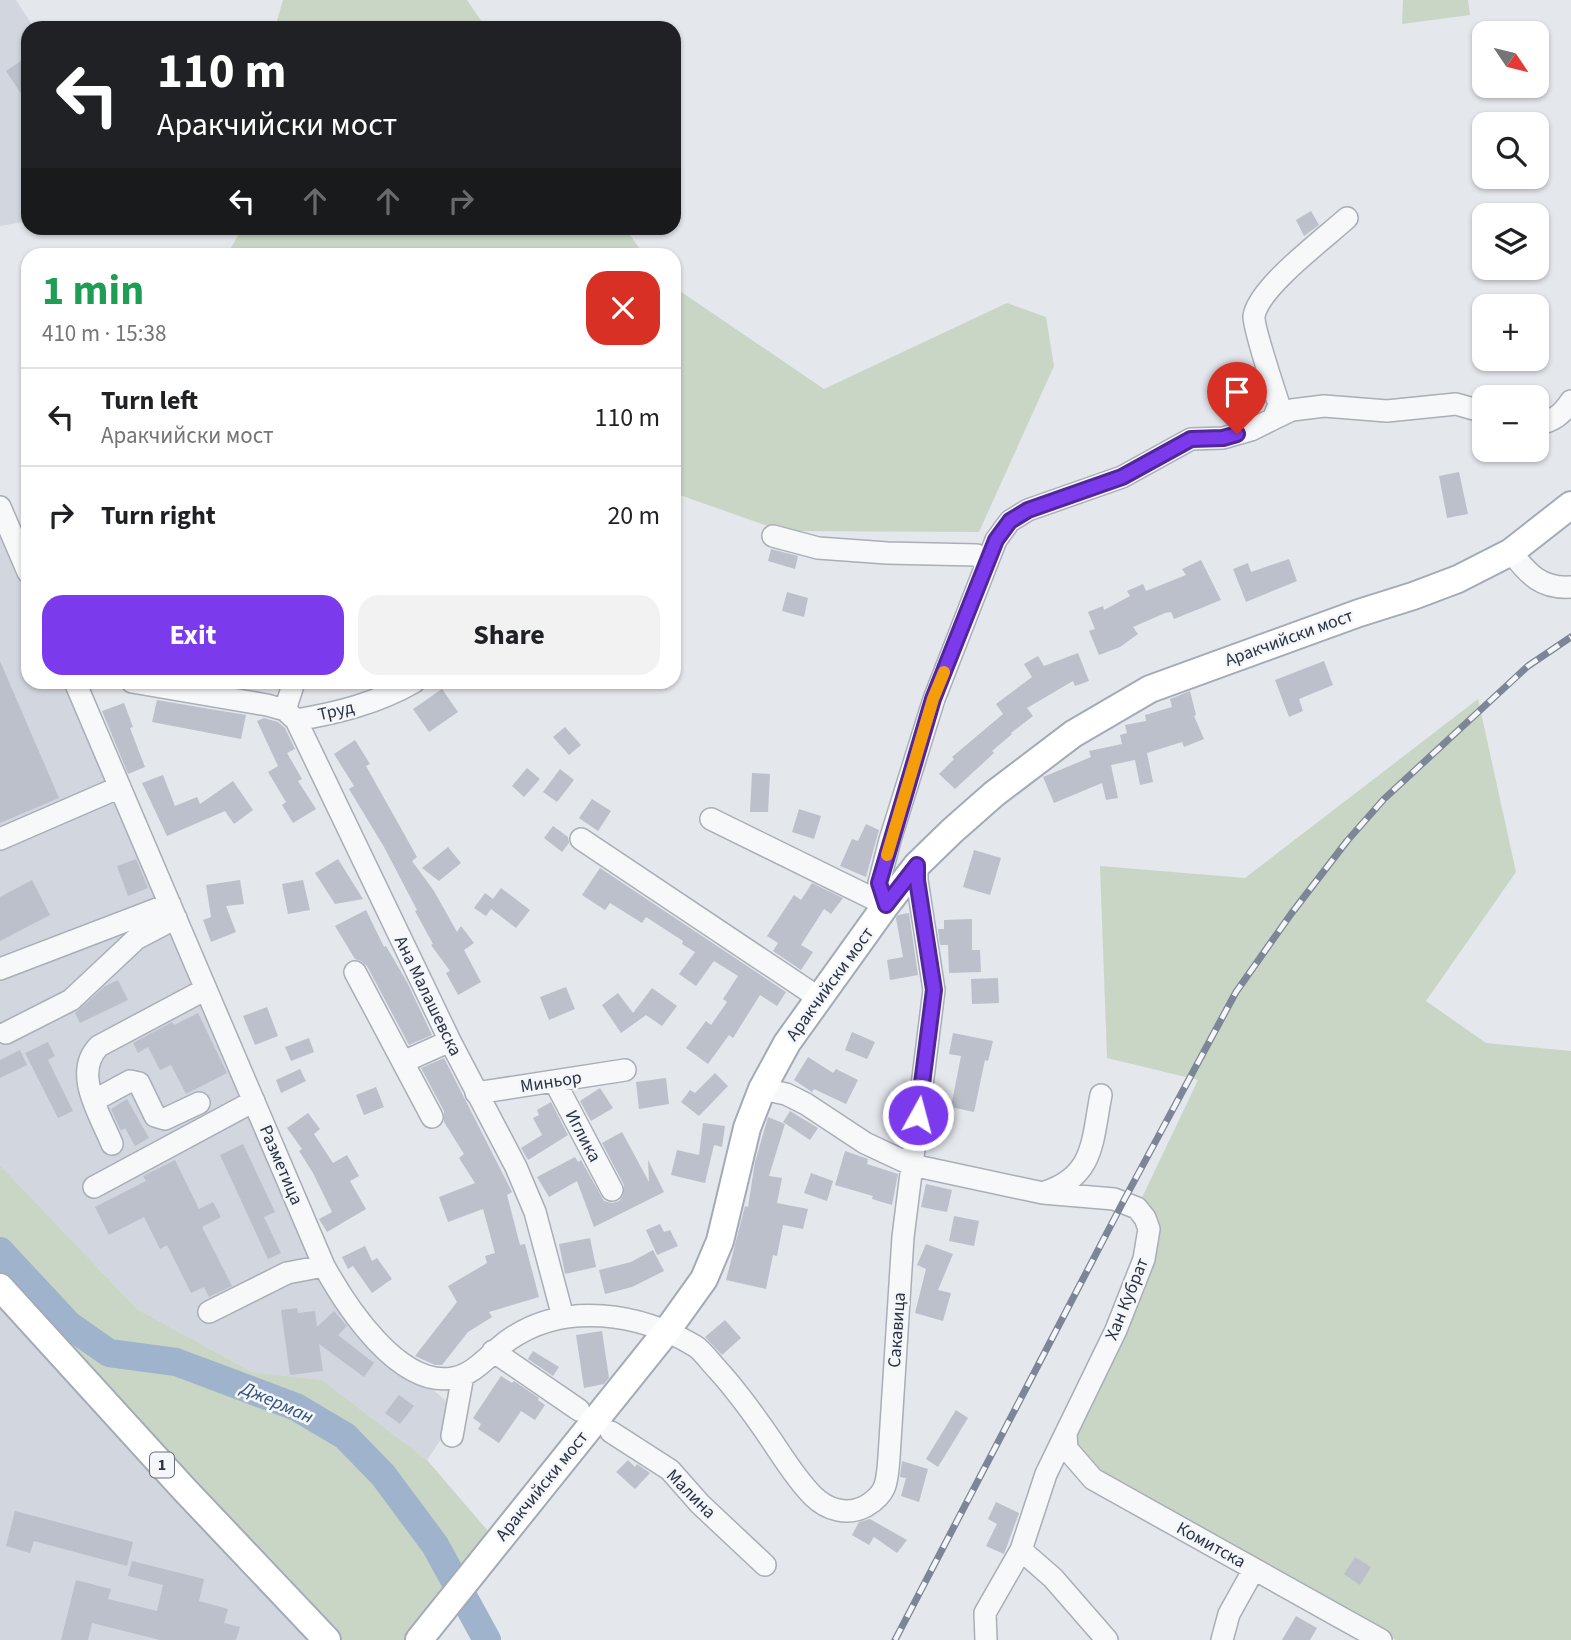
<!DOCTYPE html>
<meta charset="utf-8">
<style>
body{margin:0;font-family:"Source Sans 3",sans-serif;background:#f2f2f2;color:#202124;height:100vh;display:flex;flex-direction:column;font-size:26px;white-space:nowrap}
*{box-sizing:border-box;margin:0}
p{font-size:23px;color:#757577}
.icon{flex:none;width:38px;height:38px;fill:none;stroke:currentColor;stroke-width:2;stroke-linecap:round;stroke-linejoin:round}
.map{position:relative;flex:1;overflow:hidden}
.panel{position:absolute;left:21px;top:248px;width:660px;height:441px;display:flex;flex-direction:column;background:#fff;border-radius:21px;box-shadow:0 2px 5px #0004}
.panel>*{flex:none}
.top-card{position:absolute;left:21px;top:21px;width:660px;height:214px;border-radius:21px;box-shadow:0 2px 5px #0004;background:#202124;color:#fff;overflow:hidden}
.needle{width:46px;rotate:125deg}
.tools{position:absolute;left:1472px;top:21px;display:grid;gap:14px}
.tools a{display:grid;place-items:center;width:77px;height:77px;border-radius:14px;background:#fff;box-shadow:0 2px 5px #0004;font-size:35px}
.pin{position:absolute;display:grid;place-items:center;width:60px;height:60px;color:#fff;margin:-72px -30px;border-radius:50% 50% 50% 0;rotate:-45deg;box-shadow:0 0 7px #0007}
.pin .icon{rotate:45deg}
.me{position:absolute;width:77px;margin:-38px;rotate:7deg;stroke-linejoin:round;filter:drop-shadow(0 0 5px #0008)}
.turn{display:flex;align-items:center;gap:24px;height:147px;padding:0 21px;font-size:32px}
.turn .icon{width:91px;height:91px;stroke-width:2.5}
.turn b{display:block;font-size:49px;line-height:60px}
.lanes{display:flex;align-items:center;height:66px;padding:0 21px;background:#0003;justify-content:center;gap:35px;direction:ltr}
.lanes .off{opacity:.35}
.round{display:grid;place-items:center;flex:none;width:74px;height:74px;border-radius:21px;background:#f2f2f2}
.summary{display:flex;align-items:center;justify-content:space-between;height:119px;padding:0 21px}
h1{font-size:42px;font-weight:700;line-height:52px;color:#1e9e55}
.cta{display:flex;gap:14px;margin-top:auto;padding:14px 21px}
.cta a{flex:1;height:80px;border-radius:21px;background:#7c3aed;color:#fff;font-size:28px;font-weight:700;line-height:80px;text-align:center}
.cta a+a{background:#f2f2f2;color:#202124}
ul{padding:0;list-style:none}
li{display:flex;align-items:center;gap:21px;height:98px;padding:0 21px;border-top:2px solid #e0e0e0}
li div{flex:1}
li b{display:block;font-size:26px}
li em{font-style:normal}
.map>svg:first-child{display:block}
.built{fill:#d2d6de}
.green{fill:#c9d6c5}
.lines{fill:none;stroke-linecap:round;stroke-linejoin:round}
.river{stroke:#9fb4cc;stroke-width:28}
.building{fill:#bbc0ca}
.minor-casing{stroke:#a9aeb7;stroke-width:24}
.major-casing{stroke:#a3abb8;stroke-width:30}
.minor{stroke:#f7f8fa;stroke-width:21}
.major{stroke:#fff;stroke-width:26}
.rail-casing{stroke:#7d8696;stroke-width:7}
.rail{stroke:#f4f6f9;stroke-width:4.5;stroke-dasharray:13;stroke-linecap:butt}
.route-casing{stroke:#51269a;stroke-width:18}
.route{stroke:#7c3aed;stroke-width:12}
.slow{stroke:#f59e0b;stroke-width:12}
.labels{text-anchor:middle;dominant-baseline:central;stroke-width:5;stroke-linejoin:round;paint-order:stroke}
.shield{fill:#f4f6f9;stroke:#676e7b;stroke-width:2}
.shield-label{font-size:16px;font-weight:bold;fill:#2b3445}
.street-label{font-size:18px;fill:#2b3445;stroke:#f4f6f9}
.water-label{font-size:19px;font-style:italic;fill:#34527a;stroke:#f4f6f9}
</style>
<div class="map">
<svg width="1571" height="1640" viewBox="0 0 1571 1640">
<rect width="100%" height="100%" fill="#e4e7ec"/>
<path class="built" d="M 0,0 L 16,0 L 34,28 L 28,28 L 28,221 L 0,226 Z
M 0,507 L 28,572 L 28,682 L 75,683 L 324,1266 L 409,1368 L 448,1403 L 448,1429 L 427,1460 L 322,1380 L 252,1372 L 137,1309 L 0,1165 Z
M 0,1288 L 327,1640 L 0,1640 Z"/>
<path class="green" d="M 283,0 L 467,0 L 486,28 L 275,28 Z
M 1403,0 L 1468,0 L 1470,15 L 1402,24 Z
M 242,228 L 625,228 L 644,255 L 227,255 Z
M 674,287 L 824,389 L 1007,303 L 1046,317 L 1054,366 L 979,532 L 782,531 L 674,493 Z
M 1478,699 L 1516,872 L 1426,1001 L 1486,1043 L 1571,1051 L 1571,1640 L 1396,1640 L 1054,1458 L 1144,1259 L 1137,1208 L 1198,1080 L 1107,1058 L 1100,866 L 1245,878 Z
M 0,1165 L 137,1309 L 252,1372 L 322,1380 L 427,1460 L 488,1531 L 446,1627 L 437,1640 L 327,1640 L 0,1288 Z"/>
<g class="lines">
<path class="river" d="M 0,1251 L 69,1325 L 109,1353 L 176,1362 L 296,1407 L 345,1436 L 383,1475 L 435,1545 L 487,1640"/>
</g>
<path class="building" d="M 28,56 L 28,104 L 6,71 Z
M 1311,211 L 1319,225 L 1304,236 L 1296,220 Z
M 1459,472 L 1468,514 L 1447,518 L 1439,476 Z
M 771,549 L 798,556 L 795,569 L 768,561 Z
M 1289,559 L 1297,581 L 1246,602 L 1233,569 L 1248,563 L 1251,572 Z
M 1201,560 L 1221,600 L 1174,619 L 1171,612 L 1165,613 L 1133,627 L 1138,634 L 1120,647 L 1099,655 L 1089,631 L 1095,629 L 1088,612 L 1103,606 L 1104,610 L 1130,596 L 1127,591 L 1143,584 L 1146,591 L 1186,575 L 1182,569 Z
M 787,592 L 808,598 L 804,617 L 782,611 Z
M 1078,653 L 1089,681 L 1075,686 L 1073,681 L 1027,708 L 1033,716 L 1011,733 L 1012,734 L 992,751 L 994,753 L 955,789 L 939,774 L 954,759 L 952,757 L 1003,714 L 996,704 L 1032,677 L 1024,664 L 1038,656 L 1044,666 Z
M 0,661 L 59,798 L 0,823 Z
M 1324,661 L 1333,685 L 1299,699 L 1303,711 L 1289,717 L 1275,680 Z
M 442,689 L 458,712 L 429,732 L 413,709 Z
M 1190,691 L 1196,715 L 1194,716 L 1204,739 L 1184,747 L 1182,742 L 1147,753 L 1153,782 L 1140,785 L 1135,760 L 1111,765 L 1118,798 L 1106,800 L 1102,783 L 1054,803 L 1043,777 L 1091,757 L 1089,751 L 1122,744 L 1120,735 L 1127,733 L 1125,725 L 1146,721 L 1145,715 L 1172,707 L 1170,699 Z
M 157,700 L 246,715 L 241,739 L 152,722 Z
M 124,703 L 133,727 L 130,728 L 145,767 L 128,774 L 102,711 Z
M 264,718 L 278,722 L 285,728 L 295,749 L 287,753 L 302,779 L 298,781 L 316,809 L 293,823 L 282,805 L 286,802 L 268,772 L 278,766 L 257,721 Z
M 565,727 L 581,745 L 569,755 L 553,737 Z
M 355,740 L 370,764 L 366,766 L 417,857 L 412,861 L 434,891 L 457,932 L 461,926 L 474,943 L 464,950 L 481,982 L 458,995 L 446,973 L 450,971 L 431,945 L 433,944 L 415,911 L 417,910 L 384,847 L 349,789 L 354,786 L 334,754 Z
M 527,768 L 540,779 L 524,797 L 512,786 Z
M 560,769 L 574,780 L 557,802 L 543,792 Z
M 752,773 L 770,774 L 768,812 L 750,812 Z
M 163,775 L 175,806 L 197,797 L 200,804 L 233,781 L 253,810 L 234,824 L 225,811 L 167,836 L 142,783 Z
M 592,799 L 611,811 L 598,831 L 579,818 Z
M 799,809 L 821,816 L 814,839 L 792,832 Z
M 866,824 L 879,830 L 866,877 L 840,866 L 852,839 L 858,841 Z
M 553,826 L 568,837 L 569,843 L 562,852 L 544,838 Z
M 448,847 L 461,863 L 439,881 L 422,868 Z
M 974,850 L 1001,858 L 990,895 L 963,887 Z
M 136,859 L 148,888 L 128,896 L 117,866 Z
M 338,859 L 363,899 L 335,904 L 315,873 Z
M 600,868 L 786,992 L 777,1006 L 760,995 L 733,1038 L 729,1035 L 708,1064 L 686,1048 L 706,1021 L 711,1025 L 727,1002 L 723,999 L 738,976 L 714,961 L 696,986 L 679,974 L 695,952 L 682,944 L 683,941 L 646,917 L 642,923 L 610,903 L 605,910 L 582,895 Z
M 32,880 L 50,915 L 0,941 L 0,897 Z
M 240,880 L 244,904 L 226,906 L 236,932 L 211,942 L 203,920 L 211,917 L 206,885 Z
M 303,880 L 310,910 L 288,914 L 282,884 Z
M 812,883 L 843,898 L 831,914 L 824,909 L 801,945 L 813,952 L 801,970 L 773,951 L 778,943 L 767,936 L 794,895 L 801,900 Z
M 501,888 L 530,910 L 516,928 L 491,909 L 486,916 L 474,908 L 485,893 L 493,899 Z
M 366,910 L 384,947 L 386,946 L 407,982 L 432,1035 L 409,1045 L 367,966 L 361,961 L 355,959 L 335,926 Z
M 909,913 L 918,975 L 890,980 L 887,960 L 903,957 L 896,918 L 898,915 Z
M 972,919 L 972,950 L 980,950 L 981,972 L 949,973 L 948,945 L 940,945 L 938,929 L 944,929 L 944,920 Z
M 998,978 L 999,1003 L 972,1004 L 971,979 Z
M 118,980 L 128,1000 L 80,1023 L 75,1013 L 105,986 Z
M 566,987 L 575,1009 L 549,1020 L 540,997 Z
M 652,988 L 677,1006 L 662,1026 L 646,1015 L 621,1033 L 602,1005 L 618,993 L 633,1013 Z
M 267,1007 L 278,1036 L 255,1045 L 243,1016 Z
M 198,1013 L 227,1073 L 186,1094 L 171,1065 L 160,1070 L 148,1047 L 138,1053 L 133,1043 L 172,1022 L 174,1025 Z
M 852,1032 L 875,1042 L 867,1059 L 845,1050 Z
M 953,1033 L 993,1041 L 988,1061 L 985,1060 L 974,1112 L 951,1107 L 961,1056 L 949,1054 Z
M 309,1038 L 314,1052 L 291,1061 L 285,1047 Z
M 48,1042 L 55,1056 L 48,1060 L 73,1111 L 58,1118 L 25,1053 Z
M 20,1050 L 27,1065 L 0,1078 L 0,1060 Z
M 808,1057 L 833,1073 L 836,1069 L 858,1080 L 846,1104 L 814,1089 L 812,1092 L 794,1080 Z
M 444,1058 L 512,1192 L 507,1195 L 520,1245 L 525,1244 L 539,1297 L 489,1312 L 492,1317 L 468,1332 L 442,1365 L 435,1365 L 415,1356 L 457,1302 L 448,1286 L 487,1263 L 485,1256 L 495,1253 L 483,1209 L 448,1222 L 439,1197 L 475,1183 L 459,1158 L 464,1154 L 444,1122 L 444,1111 L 421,1068 Z
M 300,1069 L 306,1081 L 281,1093 L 276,1080 Z
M 715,1073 L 728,1086 L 699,1116 L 681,1102 L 690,1090 L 695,1093 Z
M 666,1078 L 669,1104 L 639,1109 L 636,1082 Z
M 376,1087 L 384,1107 L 364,1115 L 356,1095 Z
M 600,1088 L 613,1108 L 591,1121 L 580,1101 Z
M 127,1099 L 149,1138 L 135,1146 L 125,1128 L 121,1131 L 111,1109 Z
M 551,1102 L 568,1135 L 528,1160 L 521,1148 L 542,1135 L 533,1118 L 539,1115 L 537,1110 Z
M 790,1111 L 818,1128 L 810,1140 L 783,1122 Z
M 308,1113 L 320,1129 L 314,1134 L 333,1163 L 347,1155 L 359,1176 L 350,1181 L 366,1209 L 327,1232 L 319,1219 L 332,1212 L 313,1173 L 299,1151 L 302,1149 L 287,1128 Z
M 768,1117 L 785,1124 L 769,1176 L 782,1178 L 777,1203 L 808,1209 L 803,1229 L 783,1225 L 777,1256 L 773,1255 L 766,1289 L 726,1280 L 745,1206 L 748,1207 L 755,1162 Z
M 703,1123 L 725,1126 L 722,1147 L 714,1145 L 705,1183 L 671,1175 L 677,1150 L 699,1155 Z
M 622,1132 L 649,1182 L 648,1160 L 664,1192 L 594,1227 L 577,1181 L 549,1197 L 537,1177 L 575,1157 L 578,1162 L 581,1160 L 604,1201 L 612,1203 L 619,1201 L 623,1196 L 624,1185 L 602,1143 Z
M 243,1144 L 275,1212 L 264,1217 L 281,1253 L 268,1259 L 220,1155 Z
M 845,1151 L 868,1159 L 867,1164 L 898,1174 L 892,1205 L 872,1199 L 873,1196 L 835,1185 Z
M 175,1160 L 199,1209 L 213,1202 L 221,1217 L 202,1227 L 232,1286 L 209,1297 L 204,1287 L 191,1293 L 167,1245 L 160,1249 L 144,1217 L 109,1235 L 95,1207 L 146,1181 L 143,1176 Z
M 811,1173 L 833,1181 L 827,1201 L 804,1193 Z
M 926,1184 L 952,1190 L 947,1212 L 921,1207 Z
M 954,1216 L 979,1221 L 974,1246 L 949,1241 Z
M 660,1224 L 664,1232 L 670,1230 L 678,1246 L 657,1255 L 646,1230 Z
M 590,1238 L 596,1267 L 565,1274 L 559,1244 Z
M 926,1244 L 953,1254 L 938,1290 L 951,1293 L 943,1321 L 915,1313 L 926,1269 L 917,1265 Z
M 365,1246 L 372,1261 L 377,1258 L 392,1279 L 372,1293 L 353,1266 L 348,1269 L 342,1257 Z
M 653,1250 L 664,1271 L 632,1287 L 605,1294 L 599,1270 L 631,1262 Z
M 297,1308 L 298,1313 L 315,1311 L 317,1327 L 334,1311 L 347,1326 L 338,1335 L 374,1363 L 364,1377 L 319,1344 L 323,1371 L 290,1375 L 281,1310 Z
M 725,1320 L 741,1338 L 722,1355 L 705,1337 Z
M 602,1331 L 609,1378 L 604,1384 L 584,1388 L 576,1335 Z
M 533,1351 L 559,1367 L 553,1376 L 528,1359 Z
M 501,1376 L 512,1383 L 514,1381 L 539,1398 L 538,1400 L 545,1405 L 535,1420 L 521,1411 L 499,1443 L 478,1429 L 481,1424 L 473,1418 Z
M 399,1395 L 414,1406 L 400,1424 L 385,1413 Z
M 956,1410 L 968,1418 L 938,1467 L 926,1459 Z
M 628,1460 L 635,1467 L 637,1464 L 650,1473 L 635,1489 L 616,1472 Z
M 902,1461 L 928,1469 L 919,1502 L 901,1496 L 906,1478 L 900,1477 Z
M 996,1502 L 1019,1513 L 1004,1554 L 986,1546 L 997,1524 L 988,1519 Z
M 15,1511 L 133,1542 L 127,1566 L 34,1541 L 30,1553 L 6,1546 Z
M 870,1519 L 907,1540 L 897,1553 L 874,1537 L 869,1545 L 852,1535 L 859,1522 Z
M 1355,1557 L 1371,1567 L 1360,1585 L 1344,1574 Z
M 132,1561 L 204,1579 L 199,1601 L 228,1609 L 224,1623 L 240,1627 L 236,1640 L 160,1640 L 92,1623 L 88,1640 L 61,1640 L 76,1580 L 111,1589 L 108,1599 L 157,1611 L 163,1585 L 128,1576 Z
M 1296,1616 L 1317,1628 L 1310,1640 L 1282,1640 Z"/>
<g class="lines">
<defs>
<path id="minor" d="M 1273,419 L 1292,410 L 1324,406 L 1387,411 L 1456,404 L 1484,412
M 1536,425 C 1553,421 1562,415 1571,401
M 0,507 L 28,572
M 773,536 L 818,548 L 887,553 L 977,555 L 986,563
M 1511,552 C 1528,574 1541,589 1571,587
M 75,682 L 324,1266 C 346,1306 399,1388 453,1378 C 475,1375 492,1351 510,1339 C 565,1301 640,1313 695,1346 C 703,1351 710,1362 717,1369 C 737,1391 755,1416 772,1441 C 784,1459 797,1480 813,1496 C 827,1510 848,1516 866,1506 C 888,1493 887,1481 889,1457 L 903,1237 L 934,990 L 917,880 L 917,865
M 132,682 L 267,705 L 285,710
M 294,682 L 285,710 L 296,720 L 450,1041 L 516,1167 L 535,1212 L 563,1317
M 296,720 C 338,713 377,703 414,682
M 711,819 L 886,905 L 879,883 L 890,840 L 934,699 L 996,540 L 1010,521 L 1028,510 L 1122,477 L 1191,439 L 1223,438 L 1251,430 L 1273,419 L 1279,405 C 1274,389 1253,327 1254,316 C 1259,287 1324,239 1347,218
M 0,839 L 120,787
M 581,839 L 819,998
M 0,969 L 170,904
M 355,972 L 432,1117
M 6,1033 L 71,1000 L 136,939 L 176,918
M 403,1062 L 450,1041
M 555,1082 L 612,1190
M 762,1089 L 786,1094 L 806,1104 L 865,1143 L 912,1165 L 1043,1193 L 1114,1199 L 1137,1208 L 1145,1218 L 1149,1229 L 1144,1259 L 1116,1330 L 1046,1474 L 1021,1550 L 985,1613 L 986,1640
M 476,1093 L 625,1070
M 95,1100 L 130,1081 L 139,1083 L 155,1116 L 165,1119 L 199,1103
M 112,1144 C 100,1114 72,1073 99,1046 L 206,989
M 94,1187 L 254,1101
M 1045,1192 C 1095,1176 1092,1140 1101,1095
M 209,1312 L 287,1273 L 324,1266
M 493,1351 L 579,1410
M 611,1432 L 670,1470 L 700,1504 L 765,1565
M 1066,1434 L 1067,1449 L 1093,1479 L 1381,1640
M 452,1436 L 463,1375
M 1021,1550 L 1053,1578 L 1107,1640
M 1222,1640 L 1229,1614 L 1254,1569"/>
<path id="major" d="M 0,1287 L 183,1488 L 327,1640
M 419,1640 L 666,1332 L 704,1279 L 720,1241 L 747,1128 L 762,1089 L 787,1043 L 886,905 L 917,865 L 952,831 L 994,794 L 1073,734 L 1150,689 L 1359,613 L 1413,596 L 1458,579 L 1511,552 L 1571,505"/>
</defs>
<use href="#minor" class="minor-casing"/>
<use href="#major" class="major-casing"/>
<use href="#minor" class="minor"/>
<use href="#major" class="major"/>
<defs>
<path id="rail" d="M 895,1640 L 1123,1202 L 1236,992 L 1291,914 L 1347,841 L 1384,799 L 1528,666 L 1571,637"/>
</defs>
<use href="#rail" class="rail-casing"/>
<use href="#rail" class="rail"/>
</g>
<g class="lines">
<defs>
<path id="route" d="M 918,1115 L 934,990 L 917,880 L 917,865 L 886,905 L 879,883 L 933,699 L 996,540 L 1010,521 L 1028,510 L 1122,477 L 1191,439 L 1223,438 L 1237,434"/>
</defs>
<use href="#route" class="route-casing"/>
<use href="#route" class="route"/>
<path class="slow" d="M 887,855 L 933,699 L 944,672"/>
</g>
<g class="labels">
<rect class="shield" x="150" y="1452.5" width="24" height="25" rx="5"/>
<g class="shield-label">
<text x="162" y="1465">1</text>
</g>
<g class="street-label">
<text transform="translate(1289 638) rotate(-20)">Аракчийски мост</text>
<text transform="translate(336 711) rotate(-13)">Труд</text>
<text transform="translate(830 984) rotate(-54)">Аракчийски мост</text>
<text transform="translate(428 996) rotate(64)">Ана Малашевска</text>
<text transform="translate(551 1082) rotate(-9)">Миньор</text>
<text transform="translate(583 1136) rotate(62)">Иглика</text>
<text transform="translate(281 1165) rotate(67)">Разметица</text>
<text transform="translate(1127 1299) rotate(-68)">Хан Кубрат</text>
<text transform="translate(897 1330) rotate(-86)">Сакавица</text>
<text transform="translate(542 1486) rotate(-51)">Аракчийски мост</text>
<text transform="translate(691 1494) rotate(45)">Малина</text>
<text transform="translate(1211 1545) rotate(29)">Комитска</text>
</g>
<g class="water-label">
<text transform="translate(277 1403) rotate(24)">Джерман</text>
</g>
</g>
</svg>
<div class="tools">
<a><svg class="needle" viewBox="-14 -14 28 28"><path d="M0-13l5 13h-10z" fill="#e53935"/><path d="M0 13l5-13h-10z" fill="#757577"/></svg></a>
<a><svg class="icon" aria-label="search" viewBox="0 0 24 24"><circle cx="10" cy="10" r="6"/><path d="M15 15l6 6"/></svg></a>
<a><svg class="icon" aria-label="layers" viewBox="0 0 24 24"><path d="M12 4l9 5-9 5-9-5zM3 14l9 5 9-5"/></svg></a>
<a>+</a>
<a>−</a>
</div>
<div class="pin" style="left:1237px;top:434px;background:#d93025"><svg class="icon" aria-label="arrive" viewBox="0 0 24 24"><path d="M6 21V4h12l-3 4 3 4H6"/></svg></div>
<svg class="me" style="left:918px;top:1115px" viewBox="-20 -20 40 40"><circle r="17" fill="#7c3aed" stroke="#fff" stroke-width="3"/><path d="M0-11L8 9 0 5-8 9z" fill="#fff"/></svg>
<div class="top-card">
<div class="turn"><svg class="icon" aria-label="left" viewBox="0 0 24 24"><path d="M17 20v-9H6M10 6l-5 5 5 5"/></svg><div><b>110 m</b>Аракчийски мост</div></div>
<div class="lanes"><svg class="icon" aria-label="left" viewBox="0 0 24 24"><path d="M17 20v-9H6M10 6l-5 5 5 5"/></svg><svg class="icon off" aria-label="ahead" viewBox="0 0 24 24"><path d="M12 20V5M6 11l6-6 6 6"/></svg><svg class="icon off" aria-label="ahead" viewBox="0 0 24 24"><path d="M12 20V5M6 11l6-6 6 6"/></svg><svg class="icon off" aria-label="right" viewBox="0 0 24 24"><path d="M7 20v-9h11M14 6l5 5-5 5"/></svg></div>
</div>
<section class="panel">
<div class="summary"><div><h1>1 min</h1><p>410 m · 15:38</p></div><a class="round" style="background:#d93025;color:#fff"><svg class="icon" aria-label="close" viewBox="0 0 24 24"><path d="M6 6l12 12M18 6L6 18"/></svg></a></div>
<ul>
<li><svg class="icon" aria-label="left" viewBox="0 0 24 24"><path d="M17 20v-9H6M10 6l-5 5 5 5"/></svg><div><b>Turn left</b><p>Аракчийски мост</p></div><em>110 m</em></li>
<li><svg class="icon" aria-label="right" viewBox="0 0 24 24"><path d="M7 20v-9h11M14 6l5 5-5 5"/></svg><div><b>Turn right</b></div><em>20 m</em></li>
</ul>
<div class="cta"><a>Exit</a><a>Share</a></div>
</section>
</div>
